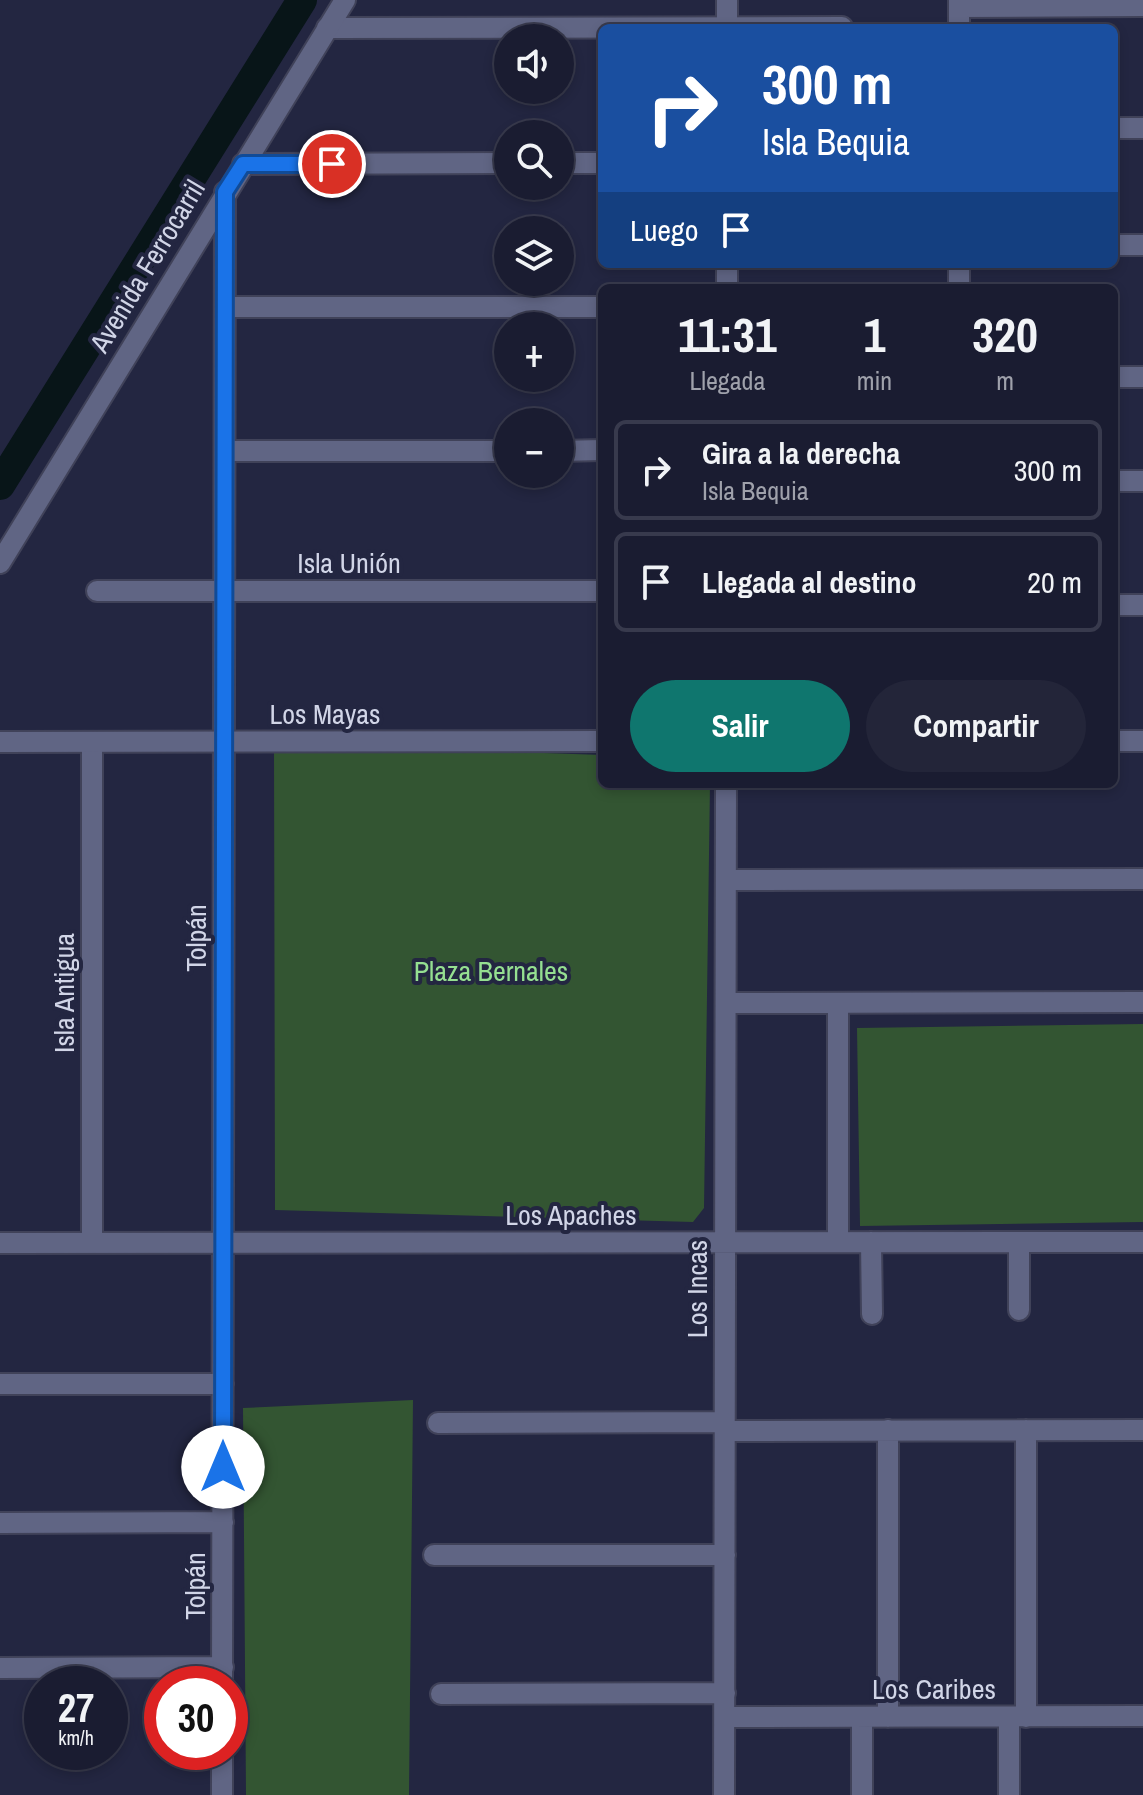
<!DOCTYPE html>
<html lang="es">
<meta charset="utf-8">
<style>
body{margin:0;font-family:"Archivo Narrow",sans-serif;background:#232539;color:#f1f3f6;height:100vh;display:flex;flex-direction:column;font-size:30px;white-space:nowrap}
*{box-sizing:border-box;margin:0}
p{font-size:26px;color:#9fa1ab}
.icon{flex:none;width:44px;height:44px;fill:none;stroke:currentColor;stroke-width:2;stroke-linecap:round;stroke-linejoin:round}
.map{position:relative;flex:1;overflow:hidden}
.details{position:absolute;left:598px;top:284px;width:520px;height:504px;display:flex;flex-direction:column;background:#1a1c31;border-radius:12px;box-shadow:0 4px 12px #0003,0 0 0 2px #383a4d}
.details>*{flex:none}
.top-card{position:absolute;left:598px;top:24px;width:520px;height:244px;border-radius:12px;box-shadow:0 4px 12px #0003,0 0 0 2px #383a4d;background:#1a4fa0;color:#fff;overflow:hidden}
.buttons{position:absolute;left:494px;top:24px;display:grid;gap:16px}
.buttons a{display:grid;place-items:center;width:80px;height:80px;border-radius:50%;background:#1a1c31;box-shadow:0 4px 12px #0003,0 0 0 2px #383a4d;font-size:40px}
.speed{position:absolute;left:24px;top:1666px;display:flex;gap:16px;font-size:40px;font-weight:700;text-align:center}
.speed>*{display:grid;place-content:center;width:104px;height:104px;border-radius:50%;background:#1a1c31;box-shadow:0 4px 12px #0003,0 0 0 2px #383a4d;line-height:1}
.speed small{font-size:20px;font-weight:400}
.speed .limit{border:12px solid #d22;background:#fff;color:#111}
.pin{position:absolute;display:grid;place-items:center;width:68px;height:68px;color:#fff;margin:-34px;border:4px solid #fff;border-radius:50%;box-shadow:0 2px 8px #0007}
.me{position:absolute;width:88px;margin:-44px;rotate:0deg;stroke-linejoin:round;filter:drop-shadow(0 0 6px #0008)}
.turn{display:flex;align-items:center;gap:28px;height:168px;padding:0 32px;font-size:36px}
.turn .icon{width:104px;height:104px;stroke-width:2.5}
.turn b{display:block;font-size:56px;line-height:68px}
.then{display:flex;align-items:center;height:76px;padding:0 32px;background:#0003;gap:16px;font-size:30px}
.eta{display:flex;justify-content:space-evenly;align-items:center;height:136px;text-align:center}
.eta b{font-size:48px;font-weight:800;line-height:56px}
.cta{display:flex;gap:16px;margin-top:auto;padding:16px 32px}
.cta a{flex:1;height:92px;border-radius:48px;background:#0f766e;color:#fff;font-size:32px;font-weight:800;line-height:92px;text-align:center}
.cta a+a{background:#232539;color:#f1f3f6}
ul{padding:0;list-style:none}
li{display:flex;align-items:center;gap:24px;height:100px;margin:0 16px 12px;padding:0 16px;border:4px solid #383a4d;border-radius:12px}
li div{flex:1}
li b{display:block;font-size:30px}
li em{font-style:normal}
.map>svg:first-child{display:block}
.green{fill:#335532}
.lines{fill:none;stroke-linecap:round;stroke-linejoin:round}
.canal{stroke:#081518;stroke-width:30}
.minor-casing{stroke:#404259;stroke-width:24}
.tertiary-casing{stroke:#404259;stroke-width:24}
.minor{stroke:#606584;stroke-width:20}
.tertiary{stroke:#606584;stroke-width:20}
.route-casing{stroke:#114b97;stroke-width:20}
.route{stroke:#1a73e8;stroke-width:14}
.labels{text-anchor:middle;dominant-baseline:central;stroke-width:8;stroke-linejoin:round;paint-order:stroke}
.street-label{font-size:28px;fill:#d1d5e7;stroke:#232641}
.park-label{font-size:28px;fill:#95df91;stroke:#232641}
</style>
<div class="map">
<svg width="1143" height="1795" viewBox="0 0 1143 1795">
<rect width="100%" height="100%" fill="#232641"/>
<path class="green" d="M 274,744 L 602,755 L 602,784 L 710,784 L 704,1208 L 693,1222 L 275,1210 Z
M 1143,1024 L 1143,1222 L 860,1226 L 857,1028 Z
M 413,1400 L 409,1795 L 246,1795 L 243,1408 Z"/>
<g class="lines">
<path class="canal" d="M 0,485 L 302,0"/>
<defs>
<path id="minor" d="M 959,7 L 1143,6
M 327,28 L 842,27
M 727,28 L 727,0
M 959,28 L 959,0
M 1114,128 L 1143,128
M 560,163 L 602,163
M 243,164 L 508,163
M 1114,245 L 1143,245
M 727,288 L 727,264
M 959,288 L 959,264
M 225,307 L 602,307
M 1114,377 L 1143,377
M 225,451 L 508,451
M 560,451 L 602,450
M 1114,481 L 1143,481
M 97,591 L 602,591
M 1114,605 L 1143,605
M 726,880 L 1143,879
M 726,1003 L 1143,1002
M 838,1242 L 838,1003
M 871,1242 L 872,1314
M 0,1243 L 1143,1242
M 92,1243 L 92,742
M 1019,1310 L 1019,1242
M 0,1384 L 223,1384
M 438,1423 L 725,1422
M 725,1431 L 1143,1430
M 0,1523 L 223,1522
M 434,1555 L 725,1555
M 0,1668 L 223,1667
M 222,1684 L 225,192
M 441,1694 L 725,1693
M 725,1717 L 1143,1716
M 888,1717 L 888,1430
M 1026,1717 L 1026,1430
M 222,1795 L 222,1752
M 724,1795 L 726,784
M 862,1795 L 862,1717
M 1009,1795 L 1009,1717"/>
<path id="tertiary" d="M 0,563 L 345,0
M 1114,741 L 1143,741
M 0,742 L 602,741"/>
</defs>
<use href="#minor" class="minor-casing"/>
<use href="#tertiary" class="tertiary-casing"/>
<use href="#minor" class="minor"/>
<use href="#tertiary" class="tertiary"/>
</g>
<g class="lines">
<defs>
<path id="route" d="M 223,1467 L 225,192 L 243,164 L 332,164"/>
</defs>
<use href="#route" class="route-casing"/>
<use href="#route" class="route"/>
</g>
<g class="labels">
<g class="street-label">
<text transform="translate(147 266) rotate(-59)">Avenida Ferrocarril</text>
<text x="349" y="563">Isla Unión</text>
<text x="325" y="714">Los Mayas</text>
<text transform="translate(196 938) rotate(-90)">Tolpán</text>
<text transform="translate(64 993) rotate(-90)">Isla Antigua</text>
<text x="571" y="1215">Los Apaches</text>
<text transform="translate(697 1289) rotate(-90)">Los Incas</text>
<text transform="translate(195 1586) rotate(-90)">Tolpán</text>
<text x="934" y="1689">Los Caribes</text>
</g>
<g class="park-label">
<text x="491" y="971">Plaza Bernales</text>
</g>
</g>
</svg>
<div class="buttons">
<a><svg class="icon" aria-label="sound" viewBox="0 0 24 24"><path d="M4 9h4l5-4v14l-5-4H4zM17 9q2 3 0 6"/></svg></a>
<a><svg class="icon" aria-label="search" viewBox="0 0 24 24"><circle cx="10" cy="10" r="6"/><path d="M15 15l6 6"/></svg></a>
<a><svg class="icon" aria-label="layers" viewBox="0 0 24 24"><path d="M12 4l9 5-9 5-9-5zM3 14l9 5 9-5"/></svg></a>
<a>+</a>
<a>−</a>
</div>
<div class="speed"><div>27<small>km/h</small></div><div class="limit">30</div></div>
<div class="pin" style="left:332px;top:164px;background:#d93025"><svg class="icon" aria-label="arrive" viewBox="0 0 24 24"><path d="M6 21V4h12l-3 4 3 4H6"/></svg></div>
<svg class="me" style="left:223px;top:1467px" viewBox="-20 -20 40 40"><circle r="19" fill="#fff"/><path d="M0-13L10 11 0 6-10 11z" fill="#1a73e8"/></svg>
<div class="top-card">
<div class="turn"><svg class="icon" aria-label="right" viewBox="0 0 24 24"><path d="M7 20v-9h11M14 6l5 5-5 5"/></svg><div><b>300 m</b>Isla Bequia</div></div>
<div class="then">Luego<svg class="icon" aria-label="arrive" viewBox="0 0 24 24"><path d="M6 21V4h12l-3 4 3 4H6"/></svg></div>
</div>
<section class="details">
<div class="eta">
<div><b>11:31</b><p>Llegada</p></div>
<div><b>1</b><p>min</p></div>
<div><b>320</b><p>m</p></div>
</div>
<ul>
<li><svg class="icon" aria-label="right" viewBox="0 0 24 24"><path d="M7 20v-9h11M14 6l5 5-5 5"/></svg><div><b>Gira a la derecha</b><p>Isla Bequia</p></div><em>300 m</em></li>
<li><svg class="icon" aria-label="arrive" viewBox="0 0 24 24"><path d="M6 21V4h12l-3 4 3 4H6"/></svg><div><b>Llegada al destino</b></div><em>20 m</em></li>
</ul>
<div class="cta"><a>Salir</a><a>Compartir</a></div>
</section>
</div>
